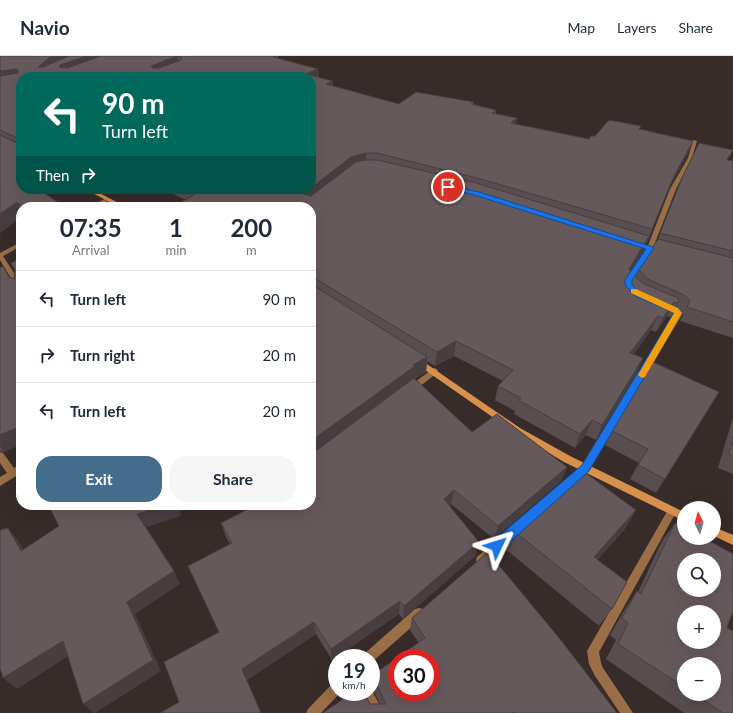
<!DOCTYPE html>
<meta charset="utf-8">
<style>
body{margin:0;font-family:Lato,sans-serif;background:#f6f6f7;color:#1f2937;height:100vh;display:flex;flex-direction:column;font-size:15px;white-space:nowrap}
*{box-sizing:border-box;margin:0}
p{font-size:13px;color:#747a83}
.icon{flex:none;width:22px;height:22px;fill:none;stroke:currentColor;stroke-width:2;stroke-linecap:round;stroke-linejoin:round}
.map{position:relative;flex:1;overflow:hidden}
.drawer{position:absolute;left:16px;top:146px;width:300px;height:308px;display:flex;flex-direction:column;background:#fff;border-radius:16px;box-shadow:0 4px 16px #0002}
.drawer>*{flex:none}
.hud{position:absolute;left:16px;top:16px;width:300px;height:122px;border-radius:16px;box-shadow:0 4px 16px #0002;background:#00695c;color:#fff;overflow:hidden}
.needle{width:26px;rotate:355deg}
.fabs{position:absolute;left:677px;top:445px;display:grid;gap:8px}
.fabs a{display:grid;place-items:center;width:44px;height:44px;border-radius:50%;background:#fff;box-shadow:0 4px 16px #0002;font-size:20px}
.speed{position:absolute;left:328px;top:593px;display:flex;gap:8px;font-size:20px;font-weight:700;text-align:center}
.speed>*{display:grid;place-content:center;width:52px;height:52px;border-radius:50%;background:#fff;box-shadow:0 4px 16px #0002;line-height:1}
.speed small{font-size:10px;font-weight:400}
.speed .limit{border:6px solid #d22;background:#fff;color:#111}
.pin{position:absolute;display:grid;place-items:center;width:34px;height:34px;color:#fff;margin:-17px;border:2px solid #fff;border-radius:50%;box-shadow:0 1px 4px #0007}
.me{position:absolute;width:44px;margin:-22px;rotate:49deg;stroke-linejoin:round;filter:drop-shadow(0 0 3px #0008)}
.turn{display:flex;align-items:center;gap:14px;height:84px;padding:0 20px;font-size:18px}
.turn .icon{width:52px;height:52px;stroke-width:2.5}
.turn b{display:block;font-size:28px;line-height:34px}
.then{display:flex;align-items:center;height:38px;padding:0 20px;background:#0003;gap:8px;font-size:15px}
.eta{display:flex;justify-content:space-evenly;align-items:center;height:68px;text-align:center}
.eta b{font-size:24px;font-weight:700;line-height:28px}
.button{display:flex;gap:8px;margin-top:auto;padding:8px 20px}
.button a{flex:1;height:46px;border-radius:16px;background:#446d8c;color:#fff;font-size:16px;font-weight:700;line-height:46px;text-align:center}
.button a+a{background:#f6f6f7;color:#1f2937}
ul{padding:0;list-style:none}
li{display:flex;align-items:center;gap:12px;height:56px;padding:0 20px;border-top:1px solid #e0e1e3}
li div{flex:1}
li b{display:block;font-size:15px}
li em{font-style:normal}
header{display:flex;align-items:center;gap:24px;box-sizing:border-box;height:56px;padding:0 20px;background:#fff;border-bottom:1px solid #e0e1e3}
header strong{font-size:19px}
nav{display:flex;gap:22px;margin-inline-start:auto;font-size:14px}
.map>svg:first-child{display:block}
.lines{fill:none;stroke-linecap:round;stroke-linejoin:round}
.street{fill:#9a6e46;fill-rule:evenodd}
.secondary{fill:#d7914d;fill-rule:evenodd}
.wall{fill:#584d4f;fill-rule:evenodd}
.shaded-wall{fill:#473e40}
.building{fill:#66595c;stroke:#473e40;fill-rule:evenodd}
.route{fill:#1a73e8;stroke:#114b97}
.slow{fill:#f59e0b}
</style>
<header>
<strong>Navio</strong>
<nav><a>Map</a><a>Layers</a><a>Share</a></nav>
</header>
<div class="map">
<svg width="733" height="657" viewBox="0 0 733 657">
<rect width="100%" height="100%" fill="#382c2a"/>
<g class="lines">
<path class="street" d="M 693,84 L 697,85 L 692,102 L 676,133 L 653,192 L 632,224 L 630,229 L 626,229 L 626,224 L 647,192 L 670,133 L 688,102 Z
M 106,142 L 111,143 L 97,151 L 90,151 Z
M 21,186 L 21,190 L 3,200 L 21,228 L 21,236 L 18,234 L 0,204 L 0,197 Z
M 665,247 L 677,252 L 682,259 L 588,415 C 584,418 582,422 577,420 L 575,417 L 582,409 L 674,259 L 672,255 L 663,250 L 662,249 L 663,248 Z
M 434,312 L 437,313 L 438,315 L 437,317 L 414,335 L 408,335 L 407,333 L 408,331 Z
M 0,396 L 3,397 L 14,412 L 21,408 L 21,417 L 0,430 L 0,421 L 7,417 L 0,407 Z
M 672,451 L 675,452 L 677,455 L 675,458 L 599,596 L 601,607 L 603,612 L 633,657 L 620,657 L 595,620 L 589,608 L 587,595 L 669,452 Z
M 514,471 L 518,472 L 519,475 L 518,478 L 485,507 L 481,509 L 477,507 L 476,504 L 477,501 L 510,472 Z
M 419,552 L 423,553 L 425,557 L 423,561 L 372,606 L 371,607 L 371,602 L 362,602 L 364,598 L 415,553 Z
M 337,625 L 337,636 L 341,636 L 321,657 L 306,657 L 308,653 L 333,627 Z
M 371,633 L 384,657 L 371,657 L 360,636 L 371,636 Z"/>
<path class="secondary" d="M 85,133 L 92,133 L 126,151 L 119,151 Z
M 418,302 L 520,372 L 570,400 L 684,456 L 684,465 L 564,406 L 514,376 L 415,307 L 414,305 L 415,303 Z
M 714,471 L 733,479 L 733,489 L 714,480 Z"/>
</g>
<path class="wall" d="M 0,0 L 278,0 L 278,2 L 318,13 L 319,21 L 333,30 L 399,48 L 474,46 L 473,49 L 496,54 L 496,57 L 516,68 L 589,83 L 595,80 L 640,73 L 693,85 L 688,97 L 669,132 L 647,187 L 646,187 L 644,194 L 631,215 L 635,221 L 638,213 L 658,183 L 682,122 L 728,104 L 733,105 L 733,282 L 680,265 L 683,259 L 678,252 L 676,251 L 671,261 L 667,260 L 656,276 L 651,274 L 634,298 L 643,302 L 637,317 L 596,384 L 586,379 L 575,392 L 514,358 L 515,355 L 495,344 L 498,330 L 503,325 L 454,300 L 435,310 L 427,305 L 426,316 L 414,323 L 472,376 L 567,411 L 561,425 L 494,483 L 451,448 L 450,450 L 476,499 L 403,563 L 399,558 L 332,604 L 316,578 L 247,624 L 179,646 L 219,576 L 188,510 L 230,488 L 226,481 L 221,467 L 311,449 L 311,151 L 186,144 L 163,133 L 311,133 L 21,21 L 21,133 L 48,133 L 45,138 L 65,151 L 21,151 L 21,161 L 0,177 Z
M 21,202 L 21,388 L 4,396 L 0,395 L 0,212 L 9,221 L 14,223 L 15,215 L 11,207 Z
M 719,336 L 656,437 L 630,423 L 639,407 L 605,389 L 612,375 Z
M 733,361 L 733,418 L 718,412 Z
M 636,454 L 624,474 L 597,504 L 612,553 L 599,570 L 504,492 L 510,472 Z
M 675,467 L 727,572 L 733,657 L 684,657 L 606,603 L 616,584 L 610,579 L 625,553 L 637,535 L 638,536 L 662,485 ZM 684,608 L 714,638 L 684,638 Z
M 412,562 L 617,657 L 323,657 L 370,648 L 380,648 L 372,632 L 371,632 L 371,620 L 419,587 L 410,574 Z"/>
<path class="shaded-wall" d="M 55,0 L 118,0 L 63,20 L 52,13 L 38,11 L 49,2 Z
M 177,0 L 179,11 L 154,20 L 151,10 Z
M 17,13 L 21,24 L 0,26 L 0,15 Z
M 318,13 L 319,23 L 306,18 Z
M 333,25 L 333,36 L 326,28 Z
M 517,62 L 515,74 L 511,67 Z
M 693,85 L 688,97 L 669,132 L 647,187 L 674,120 Z
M 366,97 L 366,110 L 304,151 L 303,138 L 310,133 L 311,133 L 311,132 L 351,101 Z
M 36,133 L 48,133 L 41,144 Z
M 17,146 L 21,155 L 21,161 L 0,177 L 0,158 Z
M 649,180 L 644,194 L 624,227 L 629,213 Z
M 674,246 L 667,260 L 656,276 L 663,262 Z
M 658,260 L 651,274 L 624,311 L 630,297 Z
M 456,285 L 454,300 L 435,310 L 437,296 Z
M 427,301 L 426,316 L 414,322 L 414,325 L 311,400 L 311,385 L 413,309 Z
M 643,302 L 637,317 L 596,384 L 602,369 Z
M 592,364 L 586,379 L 575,392 L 580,378 Z
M 21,370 L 21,388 L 4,396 L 0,390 L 0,379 Z
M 567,411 L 561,425 L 494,483 L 498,470 Z
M 454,434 L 451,448 L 442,457 L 444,443 Z
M 166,449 L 179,449 L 181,460 L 144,472 L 137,458 Z
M 636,454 L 624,474 L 583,520 L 594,501 Z
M 8,472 L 19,486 L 32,508 L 21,495 Z
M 479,486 L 476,499 L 403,563 L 404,550 Z
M 174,515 L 180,528 L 135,558 L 161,615 L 95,657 L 94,657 L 83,648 L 127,546 Z
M 400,545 L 399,558 L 332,604 L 331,593 Z
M 314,566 L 316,578 L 247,624 L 242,613 Z
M 63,585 L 73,597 L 17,633 L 3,622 Z"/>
<path class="building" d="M 0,0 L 55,0 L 49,2 L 38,11 L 43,11 L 69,0 L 87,0 L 60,9 L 59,11 L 67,12 L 101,0 L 276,0 L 273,1 L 318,13 L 306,18 L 333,25 L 326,28 L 399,48 L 416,36 L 474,46 L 471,48 L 496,54 L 492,57 L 517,62 L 511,67 L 589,83 L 591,80 L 595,80 L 609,64 L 641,70 L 639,73 L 693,85 L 674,120 L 652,173 L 481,123 L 377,97 L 366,97 L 351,101 L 311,132 L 311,21 L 21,21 L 21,133 L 38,133 L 65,151 L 24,151 L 17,146 L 0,158 L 0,79 L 17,87 L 17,82 L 0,74 L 0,20 L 18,17 L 18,14 L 17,13 L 0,15 ZM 177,0 L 182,2 L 181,4 L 159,12 L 153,12 L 151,10 Z
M 699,87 L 733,94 L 727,104 L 733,105 L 733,195 L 660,177 L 682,122 Z
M 366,104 L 377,104 L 476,127 L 649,180 L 629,213 L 633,219 L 644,228 L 678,242 L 679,245 L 678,247 L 674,246 L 663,262 L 658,260 L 630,297 L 643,302 L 602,369 L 592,364 L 580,378 L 518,344 L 521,342 L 498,330 L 513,314 L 456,285 L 437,296 L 311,220 L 311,151 L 173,151 L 197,137 L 188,133 L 310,133 L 303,138 L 311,140 L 356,106 Z
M 91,149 L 93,151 L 86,151 Z
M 658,183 L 733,202 L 733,266 L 687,251 L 690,245 L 684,239 L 648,223 L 638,213 Z
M 21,202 L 21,370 L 0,379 L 0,212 L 3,210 L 9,221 L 14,223 L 15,214 L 11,207 Z
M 311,228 L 427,301 L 413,309 L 415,310 L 311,385 Z
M 653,306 L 719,336 L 665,423 L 638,409 L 648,393 L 612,375 Z
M 414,322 L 472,376 L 497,358 L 567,411 L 498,470 L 454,434 L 444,443 L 479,486 L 404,550 L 400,545 L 331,593 L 314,566 L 242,613 L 261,657 L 160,657 L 179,646 L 164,606 L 219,576 L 188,510 L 232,487 L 221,467 L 256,449 L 311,449 L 311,397 L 313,397 Z
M 733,382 L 733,400 L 729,398 Z
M 579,412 L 636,454 L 594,501 L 627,526 L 612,553 L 510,472 Z
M 48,449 L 166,449 L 137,458 L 174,515 L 127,546 L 153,604 L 83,648 L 63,585 L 3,622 L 0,612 L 0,474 L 8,472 L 21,495 L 59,470 Z
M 675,467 L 684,471 L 684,482 L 704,482 L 733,498 L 733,555 L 727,572 L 733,575 L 733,657 L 723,657 L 694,638 L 714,638 L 714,608 L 684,608 L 684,631 L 618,588 L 628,567 L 622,562 L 637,535 L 641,538 ZM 684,504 L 714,504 L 714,534 L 684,534 ZM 684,556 L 714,556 L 714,586 L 684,586 Z
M 488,496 L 560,583 L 617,657 L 514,657 L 513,656 L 512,657 L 323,657 L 353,636 L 364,636 L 370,648 L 386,648 L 373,621 L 371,621 L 371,620 L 397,602 L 397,636 L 431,636 L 431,602 L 397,602 L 425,582 L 412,562 Z"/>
<path class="route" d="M 446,129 L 479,136 L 653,191 L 654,192 L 632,224 L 632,229 L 640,237 L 678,252 L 682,257 L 589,415 L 501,494 L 497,495 L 492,494 L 491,490 L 492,486 L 582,409 L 674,257 L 635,240 L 625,229 L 625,224 L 646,193 L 474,139 L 446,132 Z"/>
<path class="slow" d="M 631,233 L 636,233 L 678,252 L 682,257 L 645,321 L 642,322 L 638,319 L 674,257 L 631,237 Z"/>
</svg>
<div class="fabs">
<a><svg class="needle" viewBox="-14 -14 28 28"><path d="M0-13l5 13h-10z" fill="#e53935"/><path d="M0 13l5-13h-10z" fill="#747a83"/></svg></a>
<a><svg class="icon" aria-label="search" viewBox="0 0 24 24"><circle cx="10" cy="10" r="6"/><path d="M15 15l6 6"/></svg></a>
<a>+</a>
<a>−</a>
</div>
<div class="speed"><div>19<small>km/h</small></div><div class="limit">30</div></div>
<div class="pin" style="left:448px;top:131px;background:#d93025"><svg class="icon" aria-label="arrive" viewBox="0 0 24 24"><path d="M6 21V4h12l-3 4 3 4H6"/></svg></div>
<svg class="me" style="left:497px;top:490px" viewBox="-20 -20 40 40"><path d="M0-17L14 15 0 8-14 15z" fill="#1a73e8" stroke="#fff" stroke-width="4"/></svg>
<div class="hud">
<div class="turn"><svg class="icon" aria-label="left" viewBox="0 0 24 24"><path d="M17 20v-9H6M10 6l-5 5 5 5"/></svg><div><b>90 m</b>Turn left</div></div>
<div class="then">Then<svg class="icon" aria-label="right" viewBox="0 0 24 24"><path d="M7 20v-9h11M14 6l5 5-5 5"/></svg></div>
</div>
<section class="drawer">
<div class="eta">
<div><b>07:35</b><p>Arrival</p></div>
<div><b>1</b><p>min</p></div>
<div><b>200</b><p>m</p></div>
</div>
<ul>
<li><svg class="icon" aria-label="left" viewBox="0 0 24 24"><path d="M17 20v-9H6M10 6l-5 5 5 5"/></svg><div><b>Turn left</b></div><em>90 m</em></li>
<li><svg class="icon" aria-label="right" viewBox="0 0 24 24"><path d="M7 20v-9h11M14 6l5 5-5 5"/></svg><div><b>Turn right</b></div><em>20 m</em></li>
<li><svg class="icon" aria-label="left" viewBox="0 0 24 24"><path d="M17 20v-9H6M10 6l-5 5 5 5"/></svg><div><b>Turn left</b></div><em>20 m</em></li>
</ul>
<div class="button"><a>Exit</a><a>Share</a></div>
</section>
</div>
